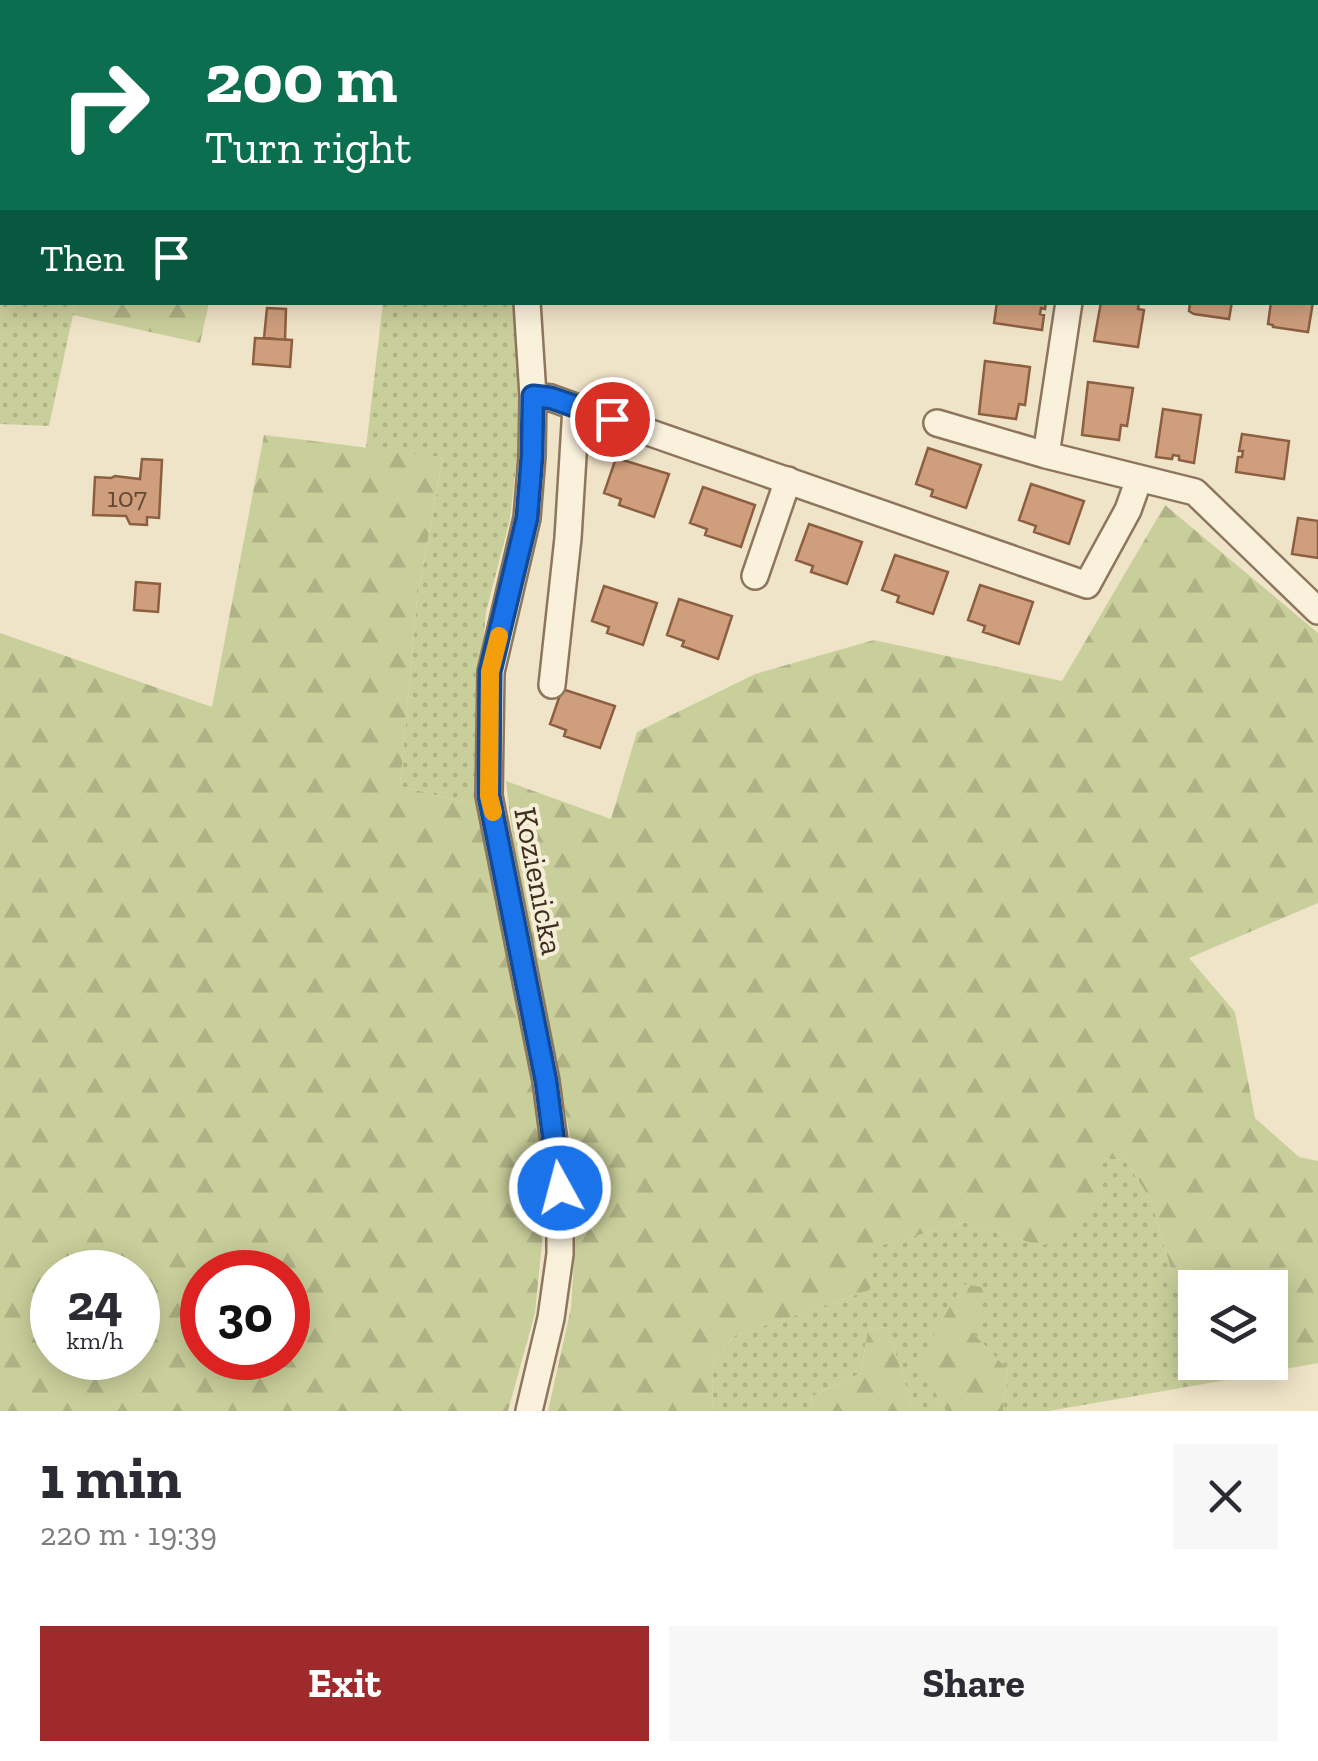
<!DOCTYPE html>
<meta charset="utf-8">
<style>
body{margin:0;font-family:"Zilla Slab",serif;background:#f7f7f7;color:#2b2b33;height:100vh;display:flex;flex-direction:column;font-size:38px;white-space:nowrap}
*{box-sizing:border-box;margin:0}
p{font-size:32px;color:#7c7c81}
.icon{flex:none;width:55px;height:55px;fill:none;stroke:currentColor;stroke-width:2;stroke-linecap:round;stroke-linejoin:round}
.map{position:relative;height:1411px;overflow:hidden}
.side{display:flex;flex-direction:column;background:#fff;flex:1}
.side>*{flex:none}
.top-card{position:absolute;left:0px;top:0px;width:1320px;height:305px;box-shadow:0 5px 25px #0003;background:#0b6e4f;color:#fff;overflow:hidden}
.controls{position:absolute;left:1178px;top:1270px;display:grid;gap:20px}
.controls a{display:grid;place-items:center;width:110px;height:110px;border-radius:0px;background:#fff;box-shadow:0 5px 25px #0003;font-size:50px}
.speed{position:absolute;left:30px;top:1250px;display:flex;gap:20px;font-size:50px;font-weight:700;text-align:center}
.speed>*{display:grid;place-content:center;width:130px;height:130px;border-radius:50%;background:#fff;box-shadow:0 5px 25px #0003;line-height:1}
.speed small{font-size:25px;font-weight:400}
.speed .limit{border:15px solid #d22;background:#fff;color:#111}
.pin{position:absolute;display:grid;place-items:center;width:85px;height:85px;color:#fff;margin:-42px;border:5px solid #fff;border-radius:50%;box-shadow:0 2px 10px #0007}
.me{position:absolute;width:110px;margin:-55px;rotate:353deg;stroke-linejoin:round;filter:drop-shadow(0 0 8px #0008)}
.turn{display:flex;align-items:center;gap:35px;height:210px;padding:0 40px;font-size:45px}
.turn .icon{width:130px;height:130px;stroke-width:2.5}
.turn b{display:block;font-size:70px;line-height:85px}
.then{display:flex;align-items:center;height:95px;padding:0 40px;background:#0003;gap:20px;font-size:38px}
.round{display:grid;place-items:center;flex:none;width:105px;height:105px;border-radius:0px;background:#f7f7f7}
.head{display:flex;align-items:center;justify-content:space-between;height:170px;padding:0 40px}
h1{font-size:60px;font-weight:700;line-height:75px}
.primary-button{display:flex;gap:20px;margin-top:auto;padding:20px 40px}
.primary-button a{flex:1;height:115px;border-radius:0px;background:#9e2a2b;color:#fff;font-size:40px;font-weight:700;line-height:115px;text-align:center}
.primary-button a+a{background:#f7f7f7;color:#2b2b33}
.map>svg:first-child{display:block}
.grass{fill:url(#grass-dots)}
.forest{fill:url(#forest-firs);fill-rule:evenodd}
.lines{fill:none;stroke-linecap:round;stroke-linejoin:round}
.stream{stroke:#6f938a;stroke-width:8}
.building{fill:#cf9f7d;stroke:#8d5f41;stroke-width:2.5}
.minor-casing{stroke:#8d765c;stroke-width:30}
.minor{stroke:#faf1dc;stroke-width:25}
.route-casing{stroke:#114b97;stroke-width:25}
.route{stroke:#1a73e8;stroke-width:18}
.slow{stroke:#f59e0b;stroke-width:18}
.labels{text-anchor:middle;dominant-baseline:central;stroke-width:8;stroke-linejoin:round;paint-order:stroke}
.number-label{font-size:28px;fill:#624a37}
.street-label{font-size:32px;fill:#3d2e20;stroke:#f7eed8}
</style>
<div class="map">
<svg width="1318" height="1411" viewBox="0 0 1318 1411">
<defs>
<pattern id="grass-dots" width="8" height="8" patternUnits="userSpaceOnUse" patternTransform="scale(2.5)"><rect width="8" height="8" fill="#c9cf9b"/><path d="M2 2h.1M6 6h.1" fill="none" stroke="#aeb285" stroke-width="1.8" stroke-linecap="round"/></pattern>
<pattern id="forest-firs" width="22" height="20" patternUnits="userSpaceOnUse" patternTransform="scale(2.5)"><rect width="22" height="20" fill="#c9cf9b"/><path d="M5 1l3.5 6h-7zM16 11l3.5 6h-7z" fill="#aeb285"/></pattern>
</defs>
<rect width="100%" height="100%" fill="#f0e4c8"/>
<path class="grass" d="M 562,0 L 895,0 L 896,2 L 562,2 Z
M 0,88 L 2,88 L 2,302 L 74,303 L 73,315 L 49,426 L 0,424 Z
M 383,303 L 518,303 L 519,440 L 510,519 L 486,612 L 475,732 L 479,806 L 400,786 L 417,599 L 443,458 L 366,448 Z
M 1100,1158 L 1125,1160 L 1151,1200 L 1195,1352 L 1195,1362 L 1198,1363 L 1204,1384 L 1049,1411 L 1003,1411 L 1008,1370 L 971,1331 L 919,1362 L 946,1411 L 914,1411 L 887,1327 L 868,1329 L 861,1373 L 811,1397 L 815,1411 L 713,1411 L 712,1365 L 734,1336 L 870,1290 L 871,1248 L 965,1222 L 1041,1246 L 1098,1200 Z"/>
<path class="forest" d="M 74,303 L 74,302 L 209,303 L 200,343 L 73,315 Z
M 264,435 L 443,457 L 417,599 L 400,786 L 479,806 L 538,1106 L 545,1213 L 535,1313 L 508,1411 L 0,1411 L 0,633 L 212,707 ZM 52,1272 L 138,1272 L 138,1358 L 52,1358 ZM 202,1272 L 288,1272 L 288,1358 L 202,1358 Z
M 1165,505 L 1318,633 L 1318,903 L 1189,958 L 1235,1012 L 1255,1118 L 1299,1157 L 1318,1161 L 1318,1363 L 1204,1384 L 1198,1363 L 1270,1362 L 1270,1288 L 1195,1288 L 1195,1352 L 1151,1200 L 1125,1160 L 1101,1158 L 1098,1200 L 1073,1232 L 1041,1246 L 965,1222 L 872,1248 L 870,1290 L 734,1336 L 712,1365 L 713,1411 L 548,1411 L 571,1308 L 579,1181 L 515,857 L 506,781 L 611,819 L 637,732 L 755,674 L 874,640 L 1062,681 Z
M 963,1284 L 988,1288 L 971,1331 L 1008,1370 L 1003,1411 L 946,1411 L 918,1362 Z
M 887,1327 L 914,1411 L 815,1411 L 811,1397 L 861,1373 L 868,1329 Z"/>
<g class="lines">
<path class="stream" d="M 1006,0 L 1007,2"/>
</g>
<path class="building" d="M 997,302 L 1046,302 L 1045,309 L 1041,308 L 1040,314 L 1044,315 L 1042,330 L 994,323 Z
M 1101,302 L 1139,302 L 1138,309 L 1144,310 L 1138,347 L 1094,341 Z
M 1190,302 L 1232,302 L 1229,319 L 1194,314 L 1189,311 Z
M 1271,302 L 1313,302 L 1308,332 L 1273,327 L 1273,325 L 1268,324 Z
M 267,308 L 286,309 L 285,340 L 264,338 Z
M 255,338 L 292,340 L 290,367 L 253,364 Z
M 985,361 L 1030,367 L 1025,405 L 1019,404 L 1016,419 L 979,414 Z
M 1088,382 L 1133,388 L 1127,426 L 1121,425 L 1119,440 L 1082,435 Z
M 1163,409 L 1201,415 L 1194,463 L 1179,460 L 1179,456 L 1173,455 L 1172,459 L 1156,457 Z
M 1242,434 L 1289,441 L 1284,479 L 1236,472 L 1238,457 L 1242,457 L 1243,451 L 1239,451 Z
M 928,448 L 981,465 L 966,508 L 931,496 L 933,490 L 916,484 Z
M 616,458 L 669,474 L 654,517 L 619,505 L 621,499 L 604,493 Z
M 142,459 L 162,460 L 159,518 L 147,517 L 147,525 L 130,524 L 126,516 L 93,515 L 95,477 L 111,478 L 115,476 L 140,479 Z
M 1031,484 L 1084,501 L 1069,544 L 1034,532 L 1036,526 L 1019,520 Z
M 703,487 L 755,505 L 741,547 L 705,535 L 707,529 L 690,523 Z
M 1298,518 L 1318,521 L 1318,558 L 1292,554 Z
M 809,524 L 862,542 L 847,584 L 811,572 L 813,566 L 796,560 Z
M 895,555 L 948,572 L 933,614 L 897,602 L 899,596 L 882,590 Z
M 136,582 L 160,584 L 158,612 L 134,610 Z
M 980,585 L 1033,602 L 1019,644 L 983,632 L 985,626 L 968,620 Z
M 604,586 L 657,603 L 643,645 L 607,633 L 609,627 L 592,621 Z
M 679,599 L 732,616 L 718,659 L 682,646 L 684,641 L 667,635 Z
M 562,689 L 615,706 L 600,748 L 564,736 L 566,730 L 550,724 Z"/>
<g class="lines">
<defs>
<path id="minor" d="M 544,2 L 544,0
M 527,302 L 533,396 L 532,456 L 527,518 L 491,672 L 489,796 L 546,1081 L 560,1188 L 560,1254 L 551,1318 L 529,1411
M 533,396 L 551,398 L 576,407 L 1087,585 L 1128,510 L 1139,479
M 937,423 L 1046,455 L 1195,492 L 1318,611
M 1046,455 L 1069,302
M 755,576 L 788,480
M 552,685 L 568,538 L 576,407"/>
</defs>
<use href="#minor" class="minor-casing"/>
<use href="#minor" class="minor"/>
</g>
<g class="lines">
<defs>
<path id="route" d="M 560,1188 L 546,1081 L 489,796 L 490,672 L 527,518 L 532,456 L 533,396 L 551,398 L 612,419"/>
</defs>
<use href="#route" class="route-casing"/>
<use href="#route" class="route"/>
<path class="slow" d="M 493,812 L 489,796 L 490,672 L 499,636"/>
</g>
<g class="labels">
<g class="number-label">
<text x="127" y="497">107</text>
</g>
<g class="street-label">
<text transform="translate(539 881) rotate(79)">Kozienicka</text>
</g>
</g>
</svg>
<div class="controls">
<a><svg class="icon" aria-label="layers" viewBox="0 0 24 24"><path d="M12 4l9 5-9 5-9-5zM3 14l9 5 9-5"/></svg></a>
</div>
<div class="speed"><div>24<small>km/h</small></div><div class="limit">30</div></div>
<div class="pin" style="left:612px;top:419px;background:#d93025"><svg class="icon" aria-label="arrive" viewBox="0 0 24 24"><path d="M6 21V4h12l-3 4 3 4H6"/></svg></div>
<svg class="me" style="left:560px;top:1188px" viewBox="-20 -20 40 40"><circle r="17" fill="#1a73e8" stroke="#fff" stroke-width="3"/><path d="M0-11L8 9 0 5-8 9z" fill="#fff"/></svg>
<div class="top-card">
<div class="turn"><svg class="icon" aria-label="right" viewBox="0 0 24 24"><path d="M7 20v-9h11M14 6l5 5-5 5"/></svg><div><b>200 m</b>Turn right</div></div>
<div class="then">Then<svg class="icon" aria-label="arrive" viewBox="0 0 24 24"><path d="M6 21V4h12l-3 4 3 4H6"/></svg></div>
</div>
</div>
<section class="side">
<div class="head"><div><h1>1 min</h1><p>220 m · 19:39</p></div><a class="round"><svg class="icon" aria-label="close" viewBox="0 0 24 24"><path d="M6 6l12 12M18 6L6 18"/></svg></a></div>
<div class="primary-button"><a>Exit</a><a>Share</a></div>
</section>
